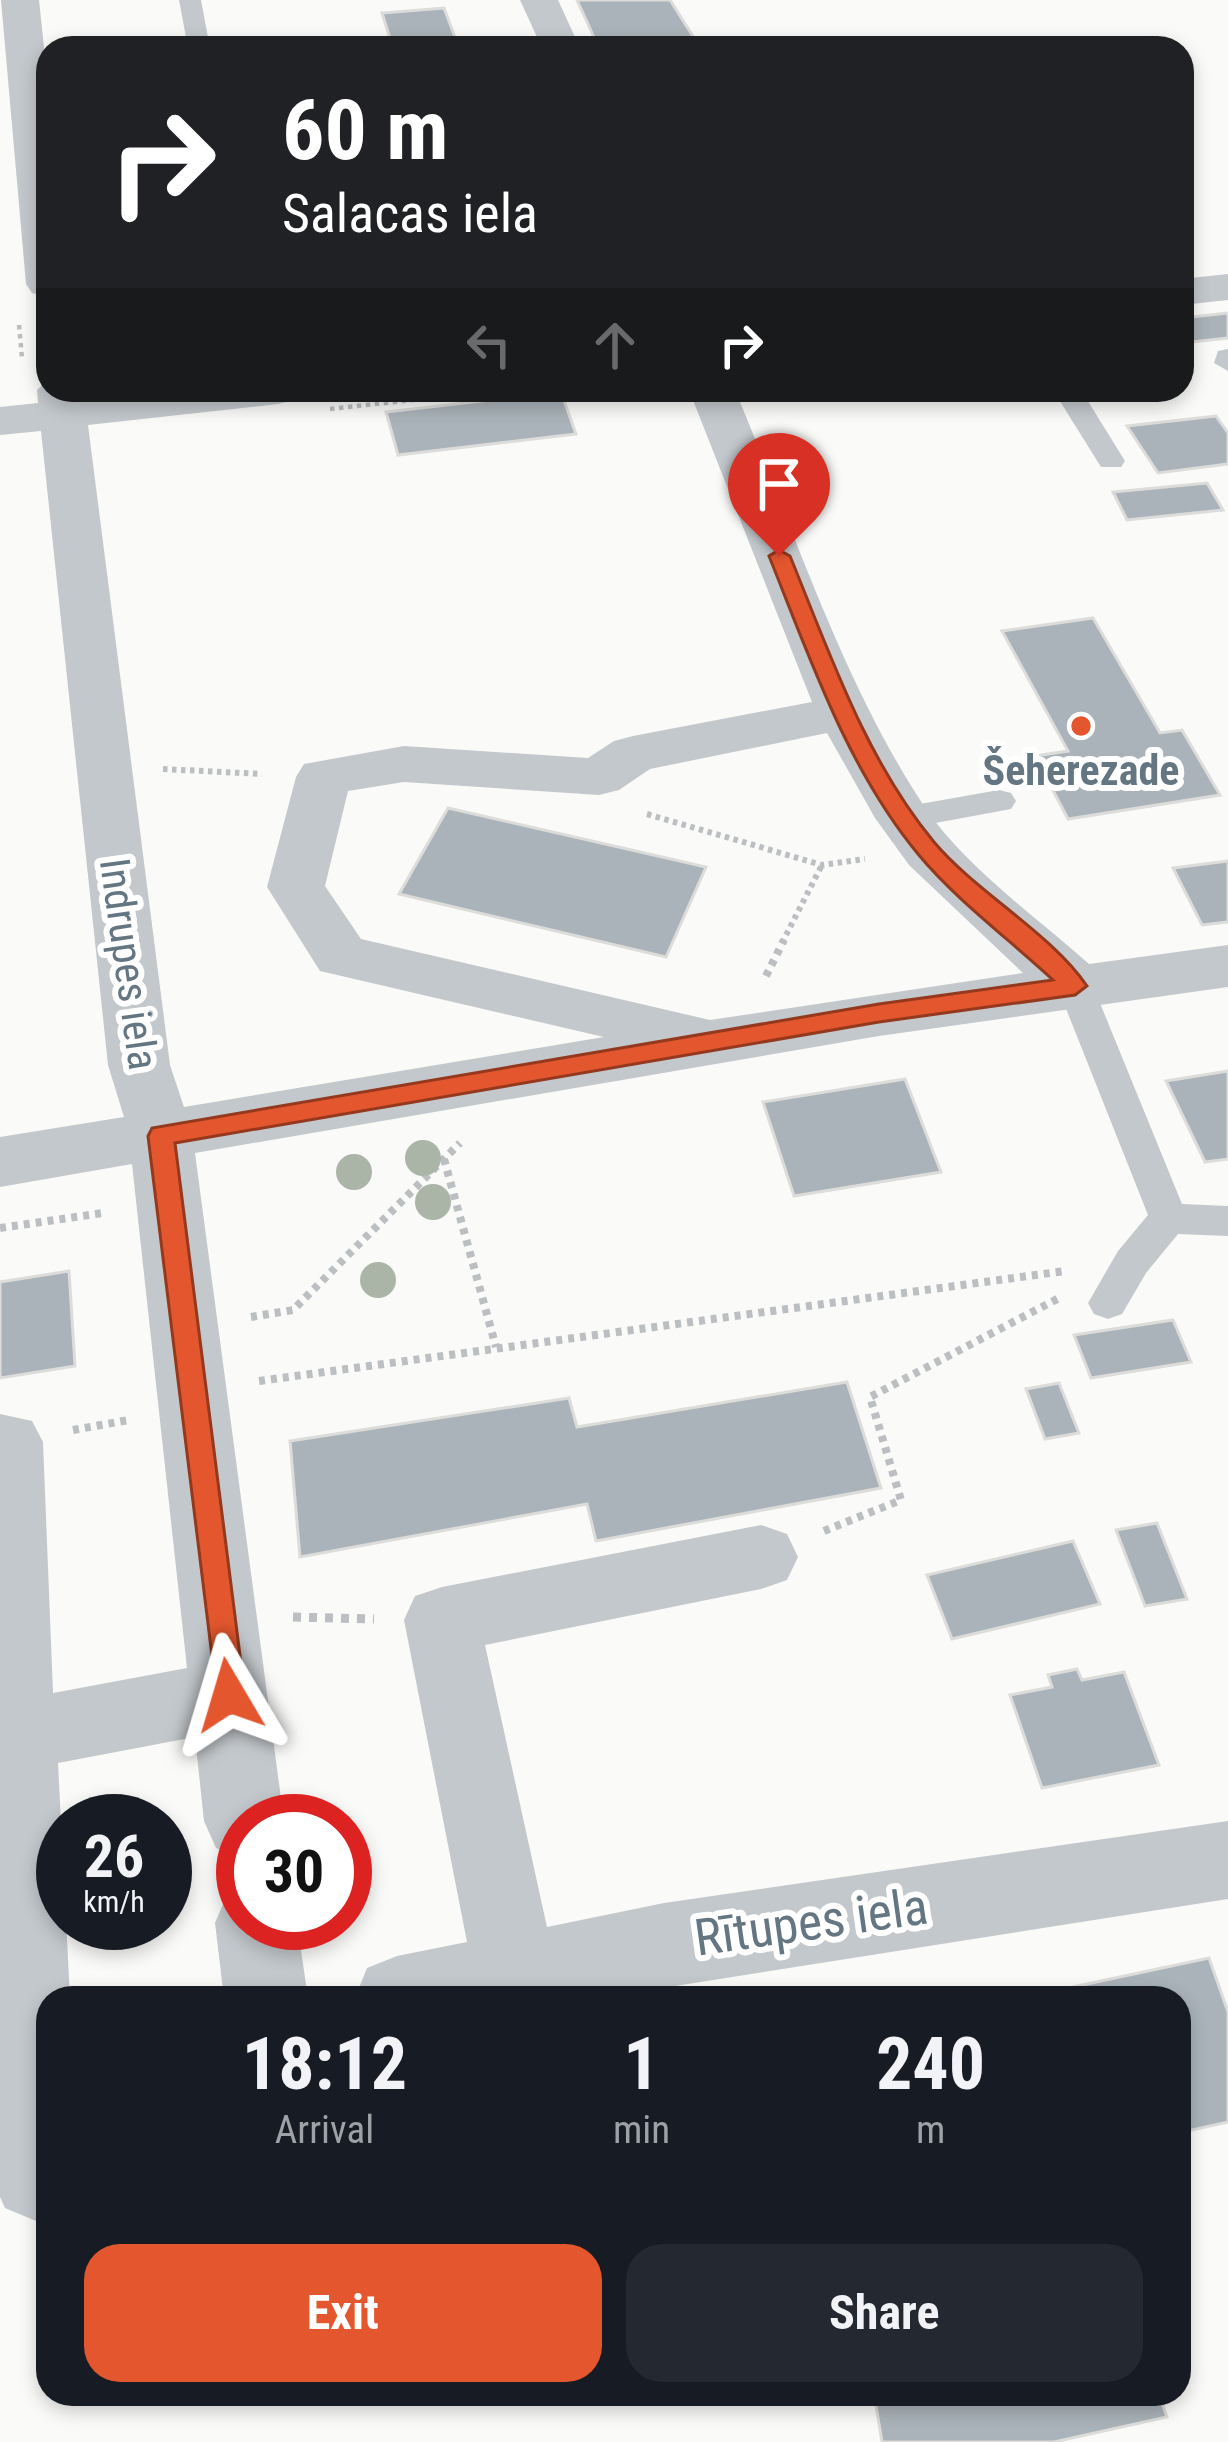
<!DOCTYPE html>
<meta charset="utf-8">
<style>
body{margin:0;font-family:"Roboto Condensed",sans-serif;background:#242831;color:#f1f3f6;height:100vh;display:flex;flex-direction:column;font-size:45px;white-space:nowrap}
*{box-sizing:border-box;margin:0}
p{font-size:39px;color:#9ea1a6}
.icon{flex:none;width:66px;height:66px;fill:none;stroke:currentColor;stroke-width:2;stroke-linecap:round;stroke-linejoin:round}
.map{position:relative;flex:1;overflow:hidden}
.details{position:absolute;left:36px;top:1986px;width:1155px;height:420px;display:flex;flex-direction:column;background:#171b24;border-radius:36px;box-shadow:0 6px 18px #0003}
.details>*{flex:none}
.guide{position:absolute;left:36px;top:36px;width:1158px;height:366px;border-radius:36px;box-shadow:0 6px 18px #0003;background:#202124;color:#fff;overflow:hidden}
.speed{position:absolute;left:36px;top:1794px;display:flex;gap:24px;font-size:60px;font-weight:700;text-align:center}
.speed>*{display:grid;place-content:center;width:156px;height:156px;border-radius:50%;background:#171b24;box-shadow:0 6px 18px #0003;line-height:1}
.speed small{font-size:30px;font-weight:400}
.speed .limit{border:18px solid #d22;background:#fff;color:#111}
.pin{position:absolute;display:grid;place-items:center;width:102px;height:102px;color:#fff;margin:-123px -51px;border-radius:50% 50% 50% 0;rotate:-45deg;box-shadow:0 0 12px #0007}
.pin .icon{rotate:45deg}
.me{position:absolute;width:132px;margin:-66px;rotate:353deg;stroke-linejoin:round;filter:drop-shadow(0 0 9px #0008)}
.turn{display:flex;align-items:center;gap:42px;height:252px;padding:0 48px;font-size:54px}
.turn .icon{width:156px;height:156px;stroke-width:2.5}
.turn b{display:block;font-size:84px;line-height:102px}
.lanes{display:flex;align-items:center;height:114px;padding:0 48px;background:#0003;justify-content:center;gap:60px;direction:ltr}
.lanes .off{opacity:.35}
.eta{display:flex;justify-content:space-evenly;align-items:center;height:204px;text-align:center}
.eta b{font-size:72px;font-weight:700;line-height:84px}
.primary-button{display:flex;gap:24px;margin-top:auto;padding:24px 48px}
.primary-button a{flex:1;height:138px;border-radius:36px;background:#e4572e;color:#fff;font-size:48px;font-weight:700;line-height:138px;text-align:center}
.primary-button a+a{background:#242831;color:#f1f3f6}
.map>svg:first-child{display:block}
.building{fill:#aab3b9;stroke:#dcdcda;stroke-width:3}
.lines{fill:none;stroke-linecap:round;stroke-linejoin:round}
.path-far3{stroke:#bbbfc2;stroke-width:4.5;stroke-dasharray:4.5 4.5;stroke-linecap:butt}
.path-far2{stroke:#bbbfc2;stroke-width:6;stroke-dasharray:4.5 4.5;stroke-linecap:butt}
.path-far1{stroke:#bbbfc2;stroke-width:8;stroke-dasharray:6 6;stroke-linecap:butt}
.path{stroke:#bbbfc2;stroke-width:9;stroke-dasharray:8 8;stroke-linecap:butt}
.lane{fill:#c3c8cc;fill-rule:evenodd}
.street{fill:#c3c8cc;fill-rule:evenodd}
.tree{fill:#aab4a7}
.route{fill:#e4572e;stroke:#94391e;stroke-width:3}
.poi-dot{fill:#e4572e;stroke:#fff;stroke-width:4.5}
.labels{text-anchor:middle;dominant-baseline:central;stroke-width:12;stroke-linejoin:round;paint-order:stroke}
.poi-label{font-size:42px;font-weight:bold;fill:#657683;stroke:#fff}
.street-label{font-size:42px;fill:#657683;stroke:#fff}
.near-street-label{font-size:51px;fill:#657683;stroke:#fff}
</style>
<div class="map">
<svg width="1228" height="2442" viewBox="0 0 1228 2442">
<rect width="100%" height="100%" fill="#fafaf8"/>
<path class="building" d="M 577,0 L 670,0 L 694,38 L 598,46 Z
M 444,8 L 459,48 L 393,48 L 382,13 Z
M 168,40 L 169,48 L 103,46 Z
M 1228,313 L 1228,338 L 1182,343 L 1182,318 Z
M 561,392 L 576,434 L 398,455 L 386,412 Z
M 1216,416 L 1228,433 L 1228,464 L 1158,473 L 1127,426 Z
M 1207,483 L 1223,510 L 1127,520 L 1113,492 Z
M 1093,618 L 1160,733 L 1182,730 L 1220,795 L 1068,819 L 1035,756 L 1068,751 L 1002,631 Z
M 448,808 L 706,867 L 666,957 L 399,894 Z
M 1228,861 L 1228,922 L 1202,925 L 1173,868 Z
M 1228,1071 L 1228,1159 L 1205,1162 L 1166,1081 Z
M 905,1079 L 941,1172 L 794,1196 L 763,1102 Z
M 69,1271 L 75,1366 L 0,1378 L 0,1282 Z
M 1173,1320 L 1191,1362 L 1091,1378 L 1074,1335 Z
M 847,1382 L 881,1488 L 596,1541 L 587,1504 L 300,1557 L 290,1441 L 569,1398 L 577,1427 Z
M 1059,1383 L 1079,1433 L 1045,1439 L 1026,1389 Z
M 1157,1523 L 1187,1599 L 1145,1606 L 1116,1530 Z
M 1073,1541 L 1100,1604 L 952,1639 L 927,1575 Z
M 1077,1669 L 1082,1680 L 1124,1672 L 1159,1765 L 1042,1788 L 1010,1695 L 1052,1687 L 1048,1675 Z
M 1209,1958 L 1228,2012 L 1228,2122 L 1179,2133 L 1179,1998 L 1021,1998 Z
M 874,2394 L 947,2394 L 948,2399 L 977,2394 L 1159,2394 L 1167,2417 L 1054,2442 L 882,2442 Z"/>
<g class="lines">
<path class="path-far3" d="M 19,325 L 22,358
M 330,409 L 504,390"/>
<path class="path-far2" d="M 163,769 L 262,774
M 647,814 L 822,865 L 865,859
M 782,943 L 822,865"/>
<path class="path-far1" d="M 766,976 L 784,940
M 444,1159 L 496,1347
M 0,1228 L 103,1213
M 251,1317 L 293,1310 L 460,1143
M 259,1381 L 1065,1271
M 73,1430 L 129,1420
M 824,1531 L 901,1500 L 870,1397 L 1059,1298"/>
<path class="path" d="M 293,1617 L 374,1619"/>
<path class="lane" d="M 179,0 L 201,0 L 210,48 L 188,48 Z
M 1228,349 L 1228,371 L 1214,363 L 1218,351 Z
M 1053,390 L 1081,390 L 1125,461 L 1121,467 L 1101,467 Z
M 999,790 L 1011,793 L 1016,801 L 1011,809 L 903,829 L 891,826 L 886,818 L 891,810 L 903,807 Z
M 1075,973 L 1088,977 L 1093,986 L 1182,1204 L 1228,1206 L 1228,1236 L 1178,1234 L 1146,1273 L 1122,1314 L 1108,1319 L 1094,1314 L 1088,1303 L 1118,1251 L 1148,1215 L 1057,986 L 1062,977 Z"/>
<path class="street" d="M 1,0 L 39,0 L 48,85 L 48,297 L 32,293 L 26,284 Z
M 520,0 L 558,0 L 580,48 L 542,48 Z
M 1228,274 L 1228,300 L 1182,305 L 1182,279 Z
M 48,379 L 48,390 L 83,390 L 84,398 L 152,390 L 301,390 L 294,400 L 278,404 L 88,425 L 170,1065 L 184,1107 L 604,1037 L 320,971 L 267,887 L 296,777 L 304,764 L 404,746 L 588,758 L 614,741 L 633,736 L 812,702 L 689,390 L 735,390 C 792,525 843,684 924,806 C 965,867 1034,915 1089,964 L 1228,945 L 1228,987 L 879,1036 L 195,1153 L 284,1821 L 243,1821 L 243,1858 L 216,1848 L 204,1821 L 195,1737 L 58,1763 L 70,1998 L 48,1998 L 48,2216 L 36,2221 L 5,2208 L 0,2197 L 0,1414 L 32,1421 L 43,1442 L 53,1693 L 187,1668 L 132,1164 L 0,1187 L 0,1137 L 124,1117 L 108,1065 L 41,431 L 0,435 L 0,407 L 38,403 L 37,390 ZM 827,733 L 875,818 L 909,865 L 1023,973 L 710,1020 L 361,939 L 325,886 L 348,791 L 404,782 L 599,795 L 619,790 L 650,769 Z
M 761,1525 L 787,1534 L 798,1557 L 787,1580 L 761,1589 L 485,1645 L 547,1927 L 664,1903 L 1228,1821 L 1228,1899 L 599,1998 L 355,1998 L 367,1968 L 397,1956 L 467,1942 L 404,1620 L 415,1596 L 442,1587 Z
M 243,1888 L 243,1923 L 297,1923 L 308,1998 L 224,1998 L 215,1923 L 227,1895 Z"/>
</g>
<g class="tree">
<circle cx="423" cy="1158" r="18"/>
<circle cx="354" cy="1172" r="18"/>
<circle cx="433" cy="1202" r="18"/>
<circle cx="378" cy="1280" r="18"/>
</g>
<path class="route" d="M 779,550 L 790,556 C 830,654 866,760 934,842 C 976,892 1052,934 1087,986 L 1075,995 L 879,1022 L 175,1143 L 245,1695 L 240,1705 L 229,1709 L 218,1705 L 148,1136 L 152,1128 L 879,1004 L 1053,980 C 1009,939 956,900 918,854 C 847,768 810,658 769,556 Z"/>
<circle class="poi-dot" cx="1081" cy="726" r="12"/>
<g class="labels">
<g class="poi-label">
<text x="1081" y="770">Šeherezade</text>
</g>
<g class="street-label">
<text transform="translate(129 964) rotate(82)">Indrupes iela</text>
</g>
<g class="near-street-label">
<text transform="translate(811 1922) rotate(-8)">Rītupes iela</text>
</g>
</g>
</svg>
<div class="speed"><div>26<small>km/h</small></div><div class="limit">30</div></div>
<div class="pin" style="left:779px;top:556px;background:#d93025"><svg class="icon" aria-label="arrive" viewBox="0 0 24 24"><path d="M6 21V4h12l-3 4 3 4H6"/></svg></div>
<svg class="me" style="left:229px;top:1695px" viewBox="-20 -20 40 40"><path d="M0-17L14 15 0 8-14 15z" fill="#e4572e" stroke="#fff" stroke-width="4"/></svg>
<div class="guide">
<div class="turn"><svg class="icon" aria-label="right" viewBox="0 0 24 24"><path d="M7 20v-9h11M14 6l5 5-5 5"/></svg><div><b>60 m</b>Salacas iela</div></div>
<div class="lanes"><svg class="icon off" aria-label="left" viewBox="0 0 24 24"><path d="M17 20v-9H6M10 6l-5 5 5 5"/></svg><svg class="icon off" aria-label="ahead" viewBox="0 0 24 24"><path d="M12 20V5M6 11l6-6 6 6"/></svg><svg class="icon" aria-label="right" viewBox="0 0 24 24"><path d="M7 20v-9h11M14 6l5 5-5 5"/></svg></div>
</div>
<section class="details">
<div class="eta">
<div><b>18:12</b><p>Arrival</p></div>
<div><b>1</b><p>min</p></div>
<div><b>240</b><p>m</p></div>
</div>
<div class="primary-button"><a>Exit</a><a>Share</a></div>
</section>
</div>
